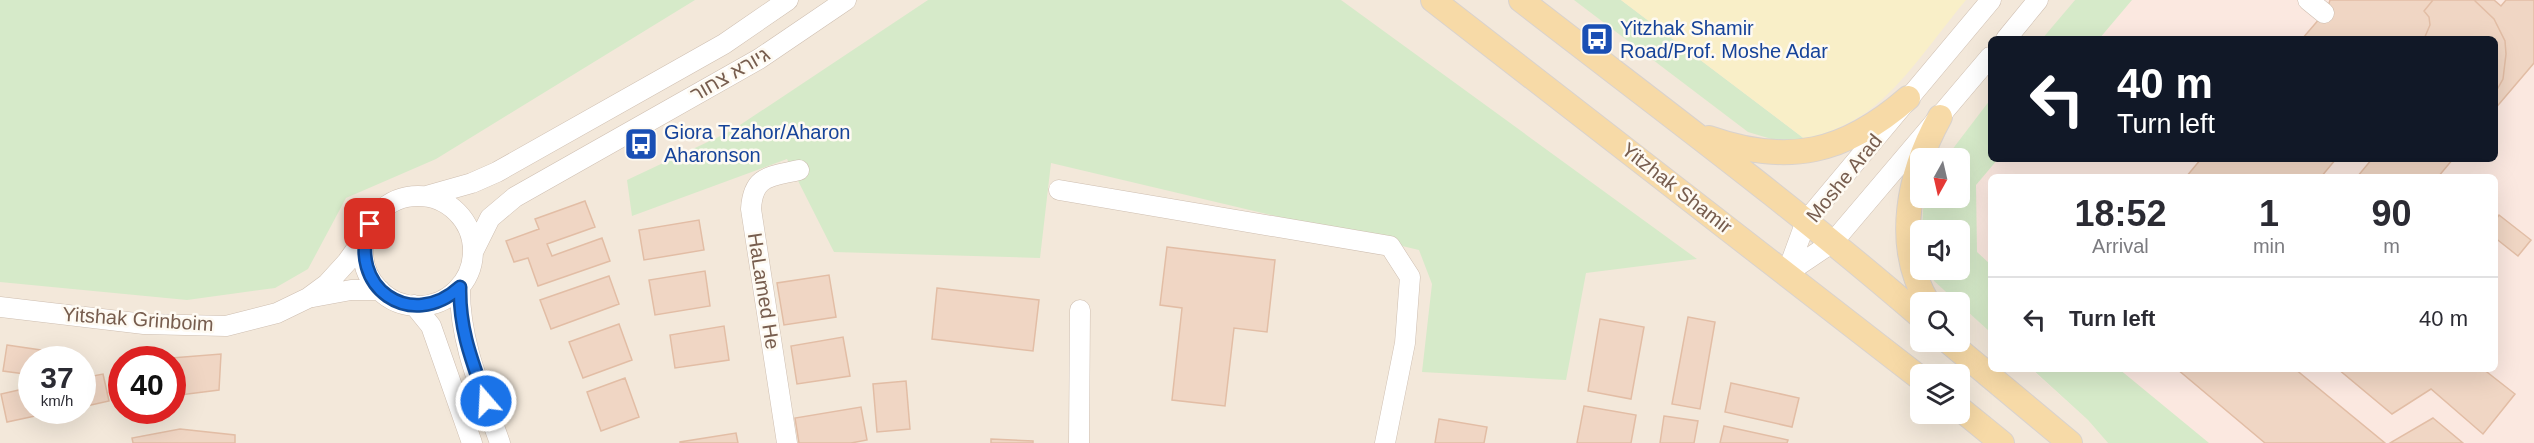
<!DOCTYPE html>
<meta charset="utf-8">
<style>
body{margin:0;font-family:Arial,"Noto Sans Hebrew",sans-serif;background:#f2f2f3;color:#2b2b33;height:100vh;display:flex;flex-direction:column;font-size:22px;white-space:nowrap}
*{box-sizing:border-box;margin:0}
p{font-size:20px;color:#7c7c81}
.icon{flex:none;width:33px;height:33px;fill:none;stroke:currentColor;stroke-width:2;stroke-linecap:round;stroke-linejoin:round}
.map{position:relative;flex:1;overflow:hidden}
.sheet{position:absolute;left:1988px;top:174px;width:510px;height:198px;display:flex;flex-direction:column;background:#fff;border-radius:9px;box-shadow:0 6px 24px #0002}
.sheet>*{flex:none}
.guide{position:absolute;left:1988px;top:36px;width:510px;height:126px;border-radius:9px;box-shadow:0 6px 24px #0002;background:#111827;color:#fff;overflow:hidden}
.needle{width:39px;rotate:188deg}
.buttons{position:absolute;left:1910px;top:148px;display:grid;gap:12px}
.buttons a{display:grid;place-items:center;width:60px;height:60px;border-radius:9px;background:#fff;box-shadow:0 6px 24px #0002;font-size:30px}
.speed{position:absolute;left:18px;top:346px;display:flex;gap:12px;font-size:30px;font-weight:700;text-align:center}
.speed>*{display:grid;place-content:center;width:78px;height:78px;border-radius:50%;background:#fff;box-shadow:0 6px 24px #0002;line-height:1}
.speed small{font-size:15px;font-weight:400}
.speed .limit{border:9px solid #d22;background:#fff;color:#111}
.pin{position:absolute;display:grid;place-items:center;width:51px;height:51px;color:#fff;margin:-26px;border-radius:12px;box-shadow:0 3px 9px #0006}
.me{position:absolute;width:66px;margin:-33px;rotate:341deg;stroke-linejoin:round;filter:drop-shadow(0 0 4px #0008)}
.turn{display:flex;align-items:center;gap:21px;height:126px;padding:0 30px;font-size:27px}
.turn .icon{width:78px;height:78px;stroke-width:2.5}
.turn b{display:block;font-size:42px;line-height:51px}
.eta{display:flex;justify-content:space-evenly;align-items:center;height:102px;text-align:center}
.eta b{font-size:36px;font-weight:800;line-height:42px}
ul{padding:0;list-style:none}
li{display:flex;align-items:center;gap:18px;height:84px;padding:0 30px;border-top:2px solid #e1e1e2}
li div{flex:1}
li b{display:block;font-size:22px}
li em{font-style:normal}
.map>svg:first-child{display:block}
.residential{fill:#f3e8da;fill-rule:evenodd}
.commercial{fill:#fbe8e0}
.green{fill:#d6eac9}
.sand{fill:#f9efc8}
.building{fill:#f0d6c4;stroke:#e2bda5;stroke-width:1.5}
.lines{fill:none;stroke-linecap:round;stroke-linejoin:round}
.minor-casing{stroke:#cebeb0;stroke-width:21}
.major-casing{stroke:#d9d2cd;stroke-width:26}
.minor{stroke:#fff;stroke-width:20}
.major{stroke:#f7daa7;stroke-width:24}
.route-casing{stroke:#114b97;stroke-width:15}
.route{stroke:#1a73e8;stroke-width:10}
.labels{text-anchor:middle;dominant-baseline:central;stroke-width:5;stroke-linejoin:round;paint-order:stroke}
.transit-label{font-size:20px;fill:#164399;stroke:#fefaf2;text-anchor:start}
.street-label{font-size:20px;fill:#775d4e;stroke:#fefaf2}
</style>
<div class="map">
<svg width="2534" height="443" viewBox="0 0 2534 443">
<rect width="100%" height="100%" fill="#fcf6eb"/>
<path class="residential" d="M 0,0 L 2534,0 L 2534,443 L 0,443 ZM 1990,39 L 2494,39 L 2494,159 L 1990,159 ZM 1920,159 L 1959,159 L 1959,198 L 1920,198 ZM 1990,177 L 2494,177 L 2494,369 L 1990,369 ZM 1920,231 L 1959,231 L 1959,270 L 1920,270 ZM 1920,303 L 1959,303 L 1959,342 L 1920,342 ZM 32,360 L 82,360 L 82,411 L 32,411 ZM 122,360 L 172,360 L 172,411 L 122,411 ZM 1920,375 L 1959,375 L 1959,414 L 1920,414 Z"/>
<path class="commercial" d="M 2075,0 L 2534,0 L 2534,443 L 2108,443 L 2088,420 L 2031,369 L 2494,369 L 2494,177 L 1990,177 L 1990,332 L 1934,281 L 1930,270 L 1959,270 L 1959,231 L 1922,231 L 1923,209 L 1927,198 L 1959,198 L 1959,159 L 1945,159 L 2494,159 L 2494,39 L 2043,39 Z"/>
<path class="green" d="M 0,0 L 695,0 L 436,159 L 346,198 L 308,269 L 275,288 L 187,300 L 0,282 Z
M 928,0 L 1341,0 L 1697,259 L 1586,273 L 1566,380 L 1422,372 L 1432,284 L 1419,250 L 1051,163 L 1040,258 L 834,252 L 787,159 L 632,216 L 627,180 L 731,131 Z
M 1574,0 L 1621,0 L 1806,140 L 1778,141 L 1748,132 Z
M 2075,0 L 2132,0 L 2099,39 L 2042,39 Z
M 1990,100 L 1990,159 L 1998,159 L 1976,185 L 1977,252 L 1990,264 L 1990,332 L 1934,281 L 1930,270 L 1959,270 L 1959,231 L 1922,231 L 1923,209 L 1927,198 L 1959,198 L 1959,159 L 1945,159 Z
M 2032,369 L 2119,369 L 2209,443 L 2108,443 L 2088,420 Z"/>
<path class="sand" d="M 1621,0 L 1966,0 C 1937,34 1904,85 1868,111 C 1850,124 1828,133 1806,140 Z"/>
<path class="building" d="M 2330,0 L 2494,0 L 2501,6 L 2506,0 L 2534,0 L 2534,63 L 2494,110 L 2494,39 L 2302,39 L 2327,10 Z
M 2433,0 L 2474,0 L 2494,19 L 2505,41 L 2506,54 L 2503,79 L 2494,95 L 2494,39 L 2424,39 L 2430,25 L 2429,17 L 2424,11 Z
M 2201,159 L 2336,159 L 2321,177 L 2186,177 Z
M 2372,159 L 2453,159 L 2438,177 L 2357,177 Z
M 585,201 L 595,227 L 547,244 L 552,256 L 602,238 L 610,261 L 538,286 L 528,258 L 514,262 L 506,241 L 539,229 L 535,219 Z
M 2499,215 L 2531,240 L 2518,256 L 2494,237 L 2494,216 L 2497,218 Z
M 699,220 L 704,250 L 644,260 L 639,230 Z
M 1167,247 L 1275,260 L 1267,332 L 1234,328 L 1225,406 L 1172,400 L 1182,308 L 1160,305 Z
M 705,271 L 710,306 L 655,315 L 649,280 Z
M 829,275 L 836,317 L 784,325 L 777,283 Z
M 609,276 L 619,304 L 551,329 L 540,300 Z
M 937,288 L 1039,300 L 1033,351 L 932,339 Z
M 1688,317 L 1715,322 L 1700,409 L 1672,404 Z
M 1600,319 L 1644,327 L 1631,399 L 1588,391 Z
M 619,324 L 632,360 L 583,378 L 569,342 Z
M 724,326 L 729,360 L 675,368 L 670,335 Z
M 843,337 L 850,376 L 797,384 L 791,346 Z
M 7,345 L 68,354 L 67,360 L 32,360 L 32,375 L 3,371 Z
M 221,354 L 219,390 L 172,396 L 172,360 L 146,360 Z
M 2177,369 L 2295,369 L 2385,443 L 2265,443 Z
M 2338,369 L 2483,369 L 2515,394 L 2483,434 L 2431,389 L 2392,414 Z
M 103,374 L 109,401 L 82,407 L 82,378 Z
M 625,378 L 639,417 L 601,431 L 587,392 Z
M 906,381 L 910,429 L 877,432 L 873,384 Z
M 1731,383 L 1799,398 L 1792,427 L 1725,412 Z
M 32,387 L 32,411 L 39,411 L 40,415 L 7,422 L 1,394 Z
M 1584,406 L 1636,415 L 1631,443 L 1577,443 Z
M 861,407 L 867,440 L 851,443 L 799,443 L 795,418 Z
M 1664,416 L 1698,421 L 1694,443 L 1660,443 Z
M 2433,418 L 2463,443 L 2390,443 Z
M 1439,419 L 1487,427 L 1484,443 L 1435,443 Z
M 1724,426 L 1788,440 L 1787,443 L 1720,443 Z
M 180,429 L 235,435 L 235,443 L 133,443 L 132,438 Z
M 736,433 L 738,443 L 680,443 L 680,442 Z
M 991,439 L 1033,441 L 1033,443 L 991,443 Z"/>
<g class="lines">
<defs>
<path id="minor" d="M 2308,0 L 2324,13
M 2006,39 L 2038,0
M 1059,190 L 1390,246 L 1410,277 L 1405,343 L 1385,443
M 426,196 L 472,183 L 497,172 L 724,44 L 788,0
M363 251a55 55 0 1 1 110 0a55 55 0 1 1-110 0Z
M 473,252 L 490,218 L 515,197 L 759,59 L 846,0
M 1787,273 L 1806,221 L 1991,0
M 1787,273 L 1833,242 L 1990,57
M 460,287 C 459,342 482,392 500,443
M 313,297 L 351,290 L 380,290
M 414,305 L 431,326 L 472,443
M 0,307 L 144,324 L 226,326 L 277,313 L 308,298 L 327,284 L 347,262 L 365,237
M 787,443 L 751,209 C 753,175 770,177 799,170
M 1079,443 L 1080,310"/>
<path id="major" d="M 1433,0 L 1920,378
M 1521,0 C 1655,104 1792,205 1920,316
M 1709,138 C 1788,166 1845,153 1908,98
M 1928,303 C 1893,245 1909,173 1940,117
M 1949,342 L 2070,443
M 1959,408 L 2002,443"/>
</defs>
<use href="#minor" class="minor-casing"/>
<use href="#major" class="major-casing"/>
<use href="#minor" class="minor"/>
<use href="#major" class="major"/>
</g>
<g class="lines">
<defs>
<path id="route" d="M 370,224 C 346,287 411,332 460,287 C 459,329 472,361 486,401"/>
</defs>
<use href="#route" class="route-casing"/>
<use href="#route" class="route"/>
</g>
<defs>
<symbol id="bus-square" viewBox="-11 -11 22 22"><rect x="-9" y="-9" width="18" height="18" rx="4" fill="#1a4fb4" stroke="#fefaf2"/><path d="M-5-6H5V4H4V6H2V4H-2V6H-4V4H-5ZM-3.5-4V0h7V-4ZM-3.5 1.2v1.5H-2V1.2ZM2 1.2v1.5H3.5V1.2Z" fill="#fff"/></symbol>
</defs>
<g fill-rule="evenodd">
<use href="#bus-square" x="1578" y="20" width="38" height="38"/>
<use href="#bus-square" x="622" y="125" width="38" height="38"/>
</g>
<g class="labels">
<g class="transit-label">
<text x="1620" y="28">Yitzhak Shamir<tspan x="1620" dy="23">Road/Prof. Moshe Adar</tspan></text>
<text x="664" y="132">Giora Tzahor/Aharon<tspan x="664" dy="23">Aharonson</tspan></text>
</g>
<g class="street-label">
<text transform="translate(730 74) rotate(-30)">גיורא צחור</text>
<text transform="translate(1844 178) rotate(-51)">Moshe Arad</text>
<text transform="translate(1677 188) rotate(38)">Yitzhak Shamir</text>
<text transform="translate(764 291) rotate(81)">HaLamed He</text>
<text transform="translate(138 319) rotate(4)">Yitshak Grinboim</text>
</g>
</g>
</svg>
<div class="buttons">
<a><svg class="needle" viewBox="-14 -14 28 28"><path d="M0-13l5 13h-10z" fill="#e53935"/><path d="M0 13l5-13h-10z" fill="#7c7c81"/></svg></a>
<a><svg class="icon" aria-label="sound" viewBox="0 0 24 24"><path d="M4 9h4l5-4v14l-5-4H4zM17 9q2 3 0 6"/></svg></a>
<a><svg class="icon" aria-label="search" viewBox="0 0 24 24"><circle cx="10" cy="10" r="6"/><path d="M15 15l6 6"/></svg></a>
<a><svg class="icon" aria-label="layers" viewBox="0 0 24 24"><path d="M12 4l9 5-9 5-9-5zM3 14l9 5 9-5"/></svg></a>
</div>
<div class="speed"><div>37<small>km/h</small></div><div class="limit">40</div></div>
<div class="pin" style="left:370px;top:224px;background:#d93025"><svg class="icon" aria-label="arrive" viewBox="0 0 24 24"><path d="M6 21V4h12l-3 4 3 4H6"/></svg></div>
<svg class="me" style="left:486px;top:401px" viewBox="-20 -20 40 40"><circle r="17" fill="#1a73e8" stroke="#fff" stroke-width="3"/><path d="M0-11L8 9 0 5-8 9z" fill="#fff"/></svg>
<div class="guide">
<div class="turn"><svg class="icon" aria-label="left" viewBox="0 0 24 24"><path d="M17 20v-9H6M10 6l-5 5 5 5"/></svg><div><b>40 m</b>Turn left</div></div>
</div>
<section class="sheet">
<div class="eta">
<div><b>18:52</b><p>Arrival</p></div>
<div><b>1</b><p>min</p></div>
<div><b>90</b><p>m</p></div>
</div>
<ul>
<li><svg class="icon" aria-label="left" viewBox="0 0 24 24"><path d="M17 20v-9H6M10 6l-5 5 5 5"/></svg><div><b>Turn left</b></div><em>40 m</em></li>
</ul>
</section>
</div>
